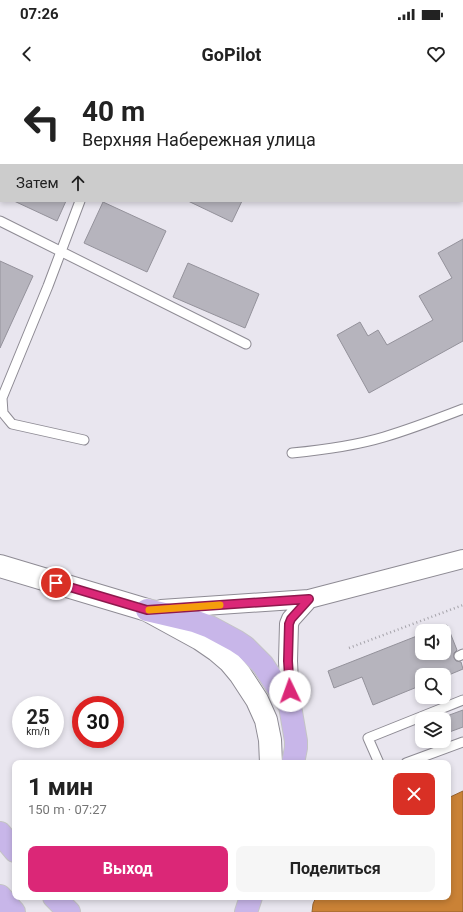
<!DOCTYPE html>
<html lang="ru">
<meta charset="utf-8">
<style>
body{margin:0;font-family:Roboto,sans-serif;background:#f6f6f6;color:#222;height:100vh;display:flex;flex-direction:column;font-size:15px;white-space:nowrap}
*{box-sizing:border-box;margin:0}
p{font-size:13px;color:#767676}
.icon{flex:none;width:22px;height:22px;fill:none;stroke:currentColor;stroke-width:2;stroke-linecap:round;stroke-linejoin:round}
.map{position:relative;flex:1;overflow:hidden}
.sheet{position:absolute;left:12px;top:680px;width:439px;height:140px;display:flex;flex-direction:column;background:#fff;border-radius:8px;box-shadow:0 2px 6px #0003}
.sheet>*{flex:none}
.banner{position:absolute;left:0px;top:0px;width:463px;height:122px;box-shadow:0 2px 6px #0003;background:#fff;color:#222;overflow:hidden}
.fabs{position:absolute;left:415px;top:544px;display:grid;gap:8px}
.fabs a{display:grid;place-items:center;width:36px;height:36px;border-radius:8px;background:#fff;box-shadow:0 2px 6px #0003;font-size:20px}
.speed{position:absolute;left:12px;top:616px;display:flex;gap:8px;font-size:20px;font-weight:700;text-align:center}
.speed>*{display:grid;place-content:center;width:52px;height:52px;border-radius:50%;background:#fff;box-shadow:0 2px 6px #0003;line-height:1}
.speed small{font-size:10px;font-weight:400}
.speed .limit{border:6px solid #d22;background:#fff;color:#111}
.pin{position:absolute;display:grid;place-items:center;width:34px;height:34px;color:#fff;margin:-17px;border:2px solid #fff;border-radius:50%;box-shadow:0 1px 4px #0007}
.me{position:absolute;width:44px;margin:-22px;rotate:357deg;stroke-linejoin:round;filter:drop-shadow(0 0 3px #0008)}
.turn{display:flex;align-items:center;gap:14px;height:84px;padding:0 16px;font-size:18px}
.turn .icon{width:52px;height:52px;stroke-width:2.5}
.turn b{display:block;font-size:28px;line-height:34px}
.then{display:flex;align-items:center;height:38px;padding:0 16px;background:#0003;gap:8px;font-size:15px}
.round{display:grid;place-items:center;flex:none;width:42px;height:42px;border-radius:8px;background:#f6f6f6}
.overview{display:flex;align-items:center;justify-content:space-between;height:68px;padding:0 16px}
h1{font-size:24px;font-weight:700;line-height:30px}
.primary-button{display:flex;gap:8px;margin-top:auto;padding:8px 16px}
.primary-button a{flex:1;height:46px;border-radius:8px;background:#db2777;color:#fff;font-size:16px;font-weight:700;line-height:46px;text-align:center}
.primary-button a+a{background:#f6f6f6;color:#222}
.status{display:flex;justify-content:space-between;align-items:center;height:28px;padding:0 20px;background:#fff;direction:ltr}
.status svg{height:11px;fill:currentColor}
header{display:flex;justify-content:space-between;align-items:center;height:52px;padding:0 16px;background:#fff;font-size:18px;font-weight:700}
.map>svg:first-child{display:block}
.water{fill:#ca8236;stroke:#96632f}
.building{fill:#b6b4bd;stroke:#94929b}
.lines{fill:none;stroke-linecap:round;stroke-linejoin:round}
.service-casing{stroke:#8e8b94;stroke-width:11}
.minor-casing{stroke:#8e8b94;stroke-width:20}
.secondary-casing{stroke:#8e8b94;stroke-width:24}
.primary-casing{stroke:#c4c4c5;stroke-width:24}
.path{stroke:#a5a3aa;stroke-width:2.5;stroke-dasharray:1 3;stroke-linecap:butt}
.service{stroke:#fff;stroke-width:9}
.minor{stroke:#fff;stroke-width:18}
.secondary{stroke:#fff;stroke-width:22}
.primary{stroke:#c8b6e9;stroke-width:22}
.route-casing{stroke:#8e194d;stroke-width:10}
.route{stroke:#db2777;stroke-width:7}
.slow{stroke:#f59e0b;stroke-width:7}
</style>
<div class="status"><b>07:26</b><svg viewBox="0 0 49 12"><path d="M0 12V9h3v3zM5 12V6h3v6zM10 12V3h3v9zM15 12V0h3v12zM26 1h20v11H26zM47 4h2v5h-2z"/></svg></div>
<header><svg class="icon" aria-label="back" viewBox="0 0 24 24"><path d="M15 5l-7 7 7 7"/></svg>GoPilot<svg class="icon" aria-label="heart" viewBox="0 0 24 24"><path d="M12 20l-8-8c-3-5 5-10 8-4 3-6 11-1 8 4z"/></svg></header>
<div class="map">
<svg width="463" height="832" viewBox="0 0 463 832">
<rect width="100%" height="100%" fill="#e9e6ef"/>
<path class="water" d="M 463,711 L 463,832 L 312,832 L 313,824 L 316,817 L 448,817 L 448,718 Z"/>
<path class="building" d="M 14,121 L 66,121 L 57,141 Z
M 188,121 L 242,121 L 232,142 Z
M 103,122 L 166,151 L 147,192 L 84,163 Z
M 463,159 L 463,261 L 369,313 L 337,255 L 360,242 L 368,256 L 378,250 L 387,265 L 433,240 L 419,216 L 452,198 L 438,173 Z
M 0,181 L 33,196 L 0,268 Z
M 188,183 L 259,214 L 245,248 L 173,217 Z
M 447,545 L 457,570 L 454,573 L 454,578 L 456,581 L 461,582 L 463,589 L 444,597 L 444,595 L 422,595 L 422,605 L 373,625 L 362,597 L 334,608 L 328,591 L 422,554 L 422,573 L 444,573 L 444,551 L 431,551 Z
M 463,630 L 463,647 L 444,654 L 444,637 Z"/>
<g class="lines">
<defs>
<path id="service" d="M 124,1 L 125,0
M 80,121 L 48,206 L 2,318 L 3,333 L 12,344 L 84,360
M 0,141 L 246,264
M 292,373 C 323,370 354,366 384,357 C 411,349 437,339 463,329
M 459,576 L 463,574
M 379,683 L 368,658 L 463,620
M 406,683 L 463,662"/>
<path id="minor" d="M 445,0 L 446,1
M 462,10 L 463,11
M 161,529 L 309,519 L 463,479
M 290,626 L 288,581 L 289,544 L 291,539 L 309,519"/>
<path id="secondary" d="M 0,486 L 147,530 L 200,559 L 216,570 L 230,582 L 240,594 L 257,620 L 266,640 L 270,660 L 271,683"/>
<path id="primary" d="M 147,530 L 194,541 L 210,547 L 236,561 L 245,567 L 263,585 L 290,626 L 296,661 L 296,668 L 293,683
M 0,753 L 15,771
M 0,816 L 14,832
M 54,817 L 69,832
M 246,832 L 251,817"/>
</defs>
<use href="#service" class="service-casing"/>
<use href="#minor" class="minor-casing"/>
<use href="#secondary" class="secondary-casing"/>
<use href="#primary" class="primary-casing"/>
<path class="path" d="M 349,568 L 463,525"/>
<use href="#service" class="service"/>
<use href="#minor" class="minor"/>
<use href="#secondary" class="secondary"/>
<use href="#primary" class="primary"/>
</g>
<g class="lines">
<defs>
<path id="route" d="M 56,503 L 147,530 L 309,519 L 291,539 L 289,544 L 288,581 L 290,611"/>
</defs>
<use href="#route" class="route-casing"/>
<use href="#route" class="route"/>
<path class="slow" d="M 149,530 L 220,525"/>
</g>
</svg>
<div class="fabs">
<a><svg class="icon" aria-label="sound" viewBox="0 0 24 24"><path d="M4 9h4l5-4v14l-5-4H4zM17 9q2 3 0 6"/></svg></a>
<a><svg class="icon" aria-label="search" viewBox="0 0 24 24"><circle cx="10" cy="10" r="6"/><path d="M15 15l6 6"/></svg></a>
<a><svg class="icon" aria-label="layers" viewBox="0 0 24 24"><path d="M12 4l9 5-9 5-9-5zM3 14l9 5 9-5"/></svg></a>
</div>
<div class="speed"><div>25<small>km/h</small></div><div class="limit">30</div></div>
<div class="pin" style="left:56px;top:503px;background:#d93025"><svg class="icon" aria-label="arrive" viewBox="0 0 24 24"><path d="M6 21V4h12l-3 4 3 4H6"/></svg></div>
<svg class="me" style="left:290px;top:611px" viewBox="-20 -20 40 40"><circle r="19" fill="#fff"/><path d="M0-13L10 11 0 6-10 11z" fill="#db2777"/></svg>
<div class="banner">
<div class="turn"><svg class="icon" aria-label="left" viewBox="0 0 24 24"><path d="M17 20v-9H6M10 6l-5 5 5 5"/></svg><div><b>40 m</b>Верхняя Набережная улица</div></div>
<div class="then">Затем<svg class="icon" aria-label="ahead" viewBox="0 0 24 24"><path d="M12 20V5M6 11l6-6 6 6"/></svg></div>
</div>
<section class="sheet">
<div class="overview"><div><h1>1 мин</h1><p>150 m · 07:27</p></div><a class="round" style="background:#d93025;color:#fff"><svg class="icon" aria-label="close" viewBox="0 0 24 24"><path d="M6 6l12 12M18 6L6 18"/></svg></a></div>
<div class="primary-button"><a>Выход</a><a>Поделиться</a></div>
</section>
</div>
